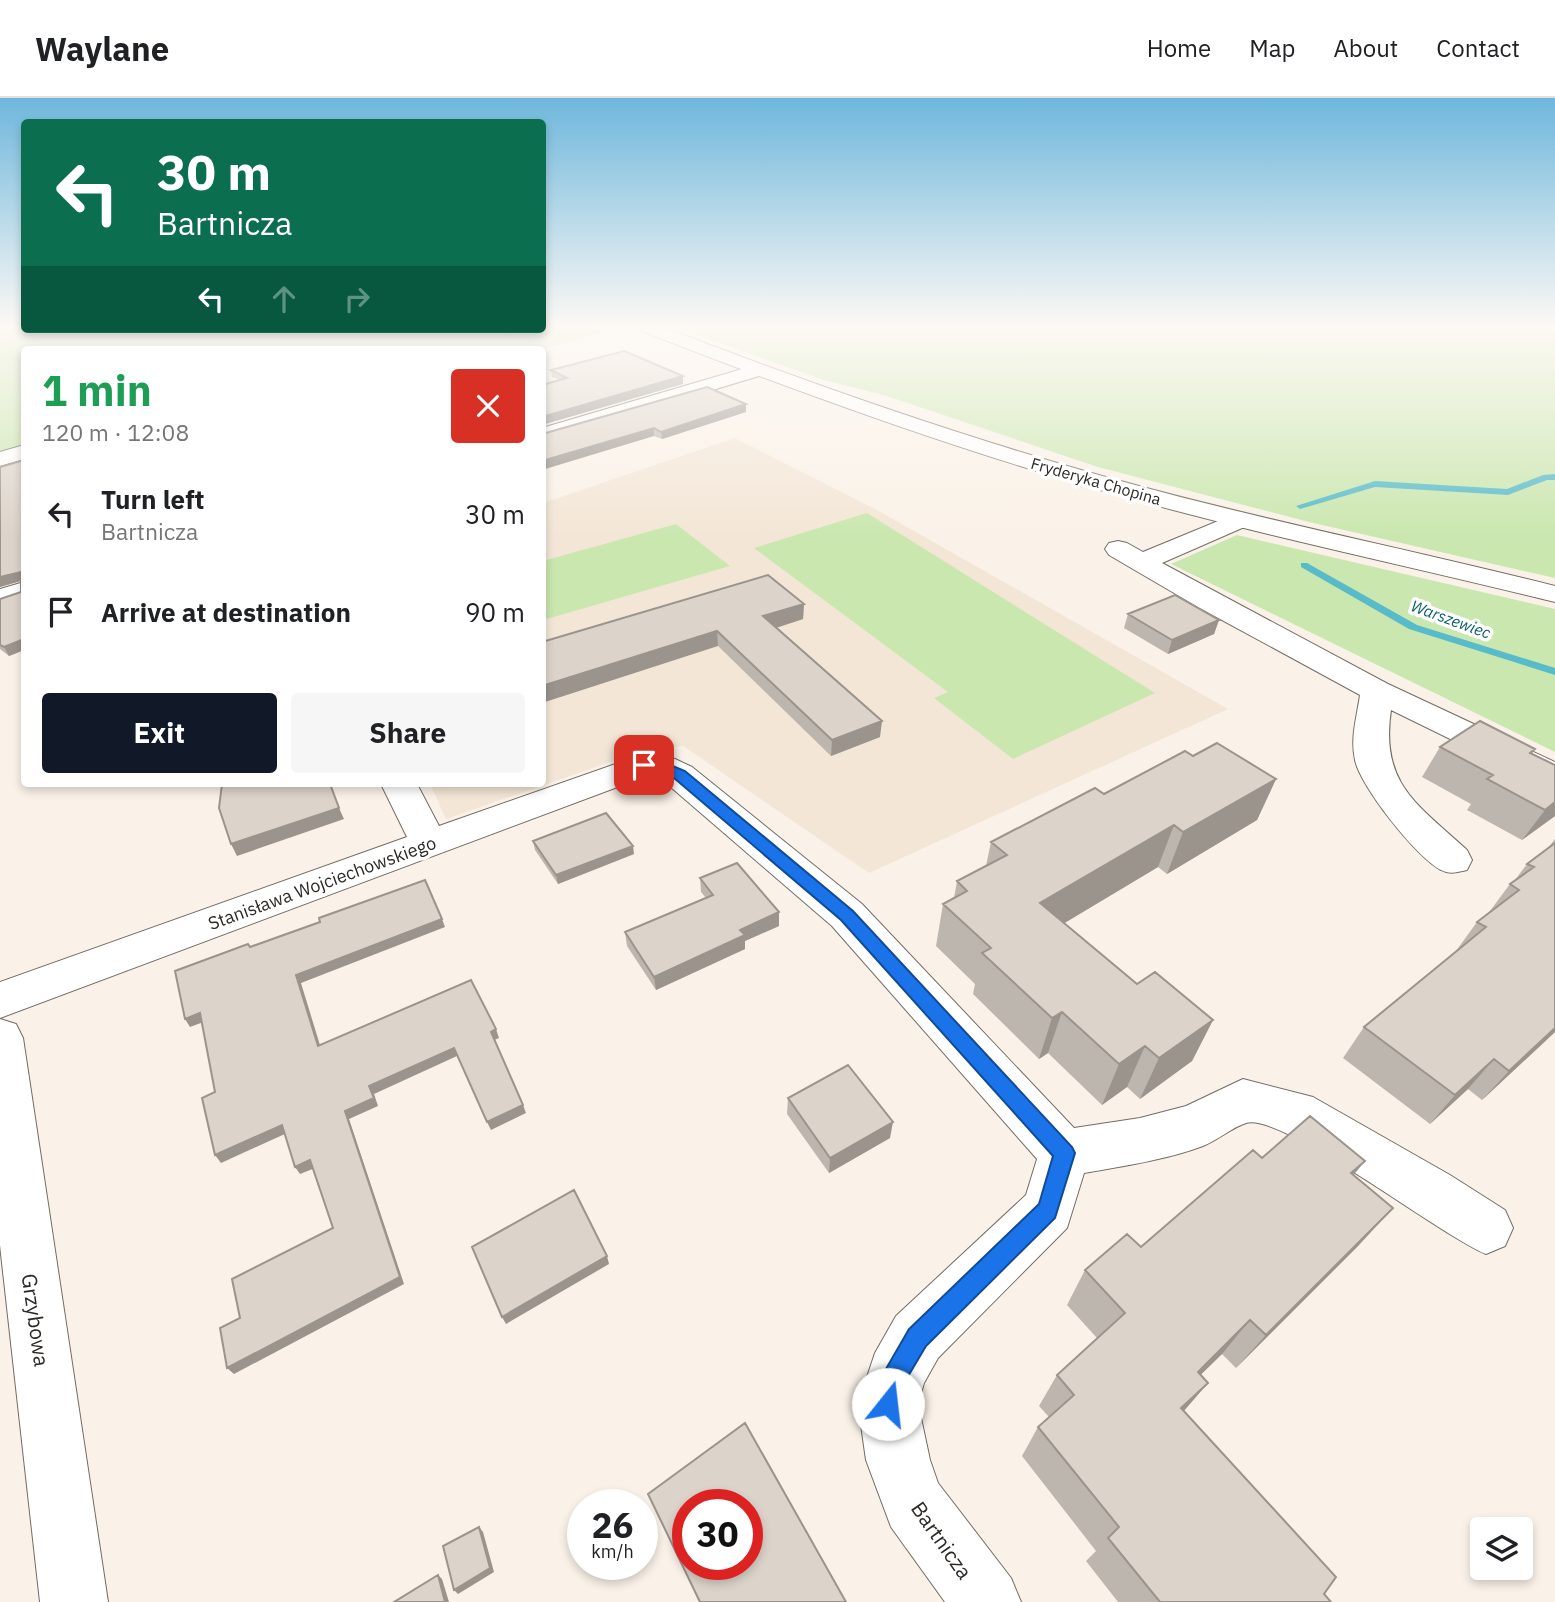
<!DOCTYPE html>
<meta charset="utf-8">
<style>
body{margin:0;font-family:"IBM Plex Sans",sans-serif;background:#f6f6f6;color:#202124;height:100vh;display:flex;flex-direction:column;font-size:26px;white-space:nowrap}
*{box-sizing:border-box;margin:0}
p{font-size:23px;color:#757577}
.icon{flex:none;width:38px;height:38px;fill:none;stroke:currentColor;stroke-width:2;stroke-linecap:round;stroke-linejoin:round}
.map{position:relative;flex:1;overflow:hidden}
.details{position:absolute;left:21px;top:248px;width:525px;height:441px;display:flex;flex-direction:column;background:#fff;border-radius:7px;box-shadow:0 4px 10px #0003}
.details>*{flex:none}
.guide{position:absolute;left:21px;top:21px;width:525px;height:214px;border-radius:7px;box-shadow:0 4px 10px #0003;background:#0b6e4f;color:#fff;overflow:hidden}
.buttons{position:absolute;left:1470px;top:1419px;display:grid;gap:14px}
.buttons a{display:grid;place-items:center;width:63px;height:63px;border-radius:7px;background:#fff;box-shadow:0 4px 10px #0003;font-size:35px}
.speed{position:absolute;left:567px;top:1391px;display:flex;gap:14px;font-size:35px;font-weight:700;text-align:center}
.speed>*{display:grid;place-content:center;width:91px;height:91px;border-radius:50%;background:#fff;box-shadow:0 4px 10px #0003;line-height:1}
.speed small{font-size:18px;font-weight:400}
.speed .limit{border:10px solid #d22;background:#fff;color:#111}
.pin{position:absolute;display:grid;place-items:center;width:60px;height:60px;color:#fff;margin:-30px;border-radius:14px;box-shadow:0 4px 10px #0006}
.me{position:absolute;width:77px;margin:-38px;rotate:16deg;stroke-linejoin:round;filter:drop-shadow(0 0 5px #0008)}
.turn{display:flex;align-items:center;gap:24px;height:147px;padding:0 21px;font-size:32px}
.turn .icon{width:91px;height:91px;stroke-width:2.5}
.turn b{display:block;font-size:49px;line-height:60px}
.lanes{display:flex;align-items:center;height:66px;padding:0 21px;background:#0003;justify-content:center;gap:35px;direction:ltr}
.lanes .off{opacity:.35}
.round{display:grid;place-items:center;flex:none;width:74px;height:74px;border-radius:7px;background:#f6f6f6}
.overview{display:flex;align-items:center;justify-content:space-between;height:119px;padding:0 21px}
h1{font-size:42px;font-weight:700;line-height:52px;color:#1e9e55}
.cta{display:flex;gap:14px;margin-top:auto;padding:14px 21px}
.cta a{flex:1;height:80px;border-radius:7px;background:#111827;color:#fff;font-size:28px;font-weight:700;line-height:80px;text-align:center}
.cta a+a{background:#f6f6f6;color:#202124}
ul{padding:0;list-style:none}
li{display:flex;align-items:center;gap:21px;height:98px;padding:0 21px}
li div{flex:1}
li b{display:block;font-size:26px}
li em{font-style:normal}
header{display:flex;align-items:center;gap:42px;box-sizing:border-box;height:98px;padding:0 35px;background:#fff;border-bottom:2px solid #e0e0e0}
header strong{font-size:33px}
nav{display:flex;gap:38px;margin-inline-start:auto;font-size:24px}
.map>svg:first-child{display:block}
.built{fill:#f3e6d6}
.green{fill:#cae7af}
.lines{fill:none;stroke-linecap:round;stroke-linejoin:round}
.stream{fill:#58bbc9;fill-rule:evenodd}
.street-casing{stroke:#736c63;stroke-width:2}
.secondary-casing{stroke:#736c63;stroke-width:2}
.street{fill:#fff;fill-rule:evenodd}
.secondary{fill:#fff;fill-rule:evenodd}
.wall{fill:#bdb6ae}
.shaded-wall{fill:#9a948d}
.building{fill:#dcd4ca;stroke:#9a948d;stroke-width:2;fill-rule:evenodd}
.route{fill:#1a73e8;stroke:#114b97;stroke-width:2}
.labels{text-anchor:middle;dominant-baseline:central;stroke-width:7;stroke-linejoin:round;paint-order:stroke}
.far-street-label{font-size:16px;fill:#2c2926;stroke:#fff}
.far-water-label{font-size:16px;font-style:italic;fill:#0d626c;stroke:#fff}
.street-label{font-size:18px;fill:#2c2926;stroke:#fff}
.near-street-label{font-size:21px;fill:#2c2926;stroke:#fff}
</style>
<header>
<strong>Waylane</strong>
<nav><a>Home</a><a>Map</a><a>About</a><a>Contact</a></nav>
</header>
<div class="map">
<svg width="1555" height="1504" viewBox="0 0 1555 1504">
<rect width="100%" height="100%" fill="#faf2e8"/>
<path class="built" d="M 735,340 L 877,412 L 1228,611 L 869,775 L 683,648 L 636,655 L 446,721 L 430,686 L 542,686 L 543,405 Z"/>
<path class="green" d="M 0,229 L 24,229 L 24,231 L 542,231 L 543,229 L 607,229 L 614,232 L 538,252 L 24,252 L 24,347 L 0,354 Z
M 674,229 L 1555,229 L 1555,480 L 1309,424 L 1098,369 L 887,298 L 824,282 Z
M 867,415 L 1155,595 L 1013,661 L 934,600 L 948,594 L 754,450 Z
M 676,426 L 730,468 L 543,522 L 543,463 Z
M 1237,437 L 1555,511 L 1555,654 L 1171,466 Z"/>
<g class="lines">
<path class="stream" d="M 1555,376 L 1555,382 L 1547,382 L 1508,397 L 1375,389 L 1300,411 L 1296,408 L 1375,383 L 1507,391 L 1543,377 Z
M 1301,465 L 1307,465 L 1417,527 L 1555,570 L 1555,577 L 1409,531 L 1301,469 Z"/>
<defs>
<path id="street" d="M 759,266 L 769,272 L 766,276 L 542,343 L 542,330 Z
M 24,347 L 24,361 L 0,368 L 0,354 Z
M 1240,414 L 1249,417 L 1253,422 L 1249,427 L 1162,465 L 1388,586 L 1555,664 L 1555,689 L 1542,686 L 1391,612 C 1380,686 1417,706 1467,752 L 1472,762 L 1467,772 C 1457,774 1450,777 1441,772 C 1417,760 1360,688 1355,662 C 1350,640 1357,618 1360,597 L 1198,509 L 1109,457 L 1105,451 L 1109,445 L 1118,443 L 1127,445 L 1143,454 Z
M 24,484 L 24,501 L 0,509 L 0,491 Z
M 644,656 L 675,661 L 692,669 L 862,806 L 1074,1030 L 1140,1020 L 1186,1008 L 1243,981 L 1313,999 L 1450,1077 L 1505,1112 L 1513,1130 L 1505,1148 L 1486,1156 C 1441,1138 1282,1014 1246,1025 C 1231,1030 1218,1042 1203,1048 C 1165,1062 1124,1068 1084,1075 L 1067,1130 L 938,1260 L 924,1285 L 918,1306 L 930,1362 L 938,1385 L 1011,1480 L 1021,1504 L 945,1504 L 891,1429 L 866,1362 L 858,1306 L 875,1255 L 896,1218 L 1026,1097 L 1037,1061 L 832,828 L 666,685 L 647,678 L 0,920 L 0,884 L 407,739 L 381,686 L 417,686 L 439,728 Z
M 0,921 L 16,926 L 23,940 L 108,1504 L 40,1504 L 0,1147 Z"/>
<path id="secondary" d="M 639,229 L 663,229 C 816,288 970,342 1128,385 C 1270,424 1413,452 1555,488 L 1555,504 C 1406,467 1255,436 1107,394 C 949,349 795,293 642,233 Z"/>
</defs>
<use href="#street" class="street-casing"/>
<use href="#secondary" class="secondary-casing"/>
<use href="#street" class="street"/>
<use href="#secondary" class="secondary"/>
</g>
<path class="wall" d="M 551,272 L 683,286 L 559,282 L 552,279 Z
M 746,314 L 662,341 L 654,338 L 542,336 Z
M 24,362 L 24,552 L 9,558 L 0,551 L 0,501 L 21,494 L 21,483 L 0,489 Z
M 804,506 L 803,521 L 776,530 L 880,639 L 831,658 L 718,548 L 542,544 Z
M 1128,516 L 1219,522 L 1214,536 L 1168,556 L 1124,530 Z
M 1440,649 L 1535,651 L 1532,656 L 1555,718 L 1522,742 L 1467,712 L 1471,706 L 1422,679 Z
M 1193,658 L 1276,681 L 1257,722 L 1167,776 L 1158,769 L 1064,825 L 1137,886 L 1213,922 L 1192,963 L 1140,1001 L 1127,989 L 1102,1007 L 1048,955 L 1039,961 L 973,896 L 975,886 L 936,848 L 943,806 L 954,800 L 957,783 L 986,768 L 991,744 Z
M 1555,741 L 1555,934 L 1482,1002 L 1468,991 L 1430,1026 L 1343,960 L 1364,929 L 1456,853 L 1477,824 L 1487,817 L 1510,786 L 1515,782 L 1527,766 L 1548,750 Z
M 533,743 L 634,756 L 558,786 L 535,752 Z
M 700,780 L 779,828 L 745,843 L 745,851 L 656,892 L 627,848 L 625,834 L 706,800 L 701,794 Z
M 788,1000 L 890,1040 L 829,1075 L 787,1016 Z
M 1262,1060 L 1353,1077 L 1359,1147 L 1236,1270 L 1222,1256 L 1200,1277 L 1208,1285 L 1184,1313 L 1331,1504 L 1118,1504 L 1086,1463 L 1096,1453 L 1022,1358 L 1038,1329 L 1049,1319 L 1039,1308 L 1057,1277 L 1097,1240 L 1067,1207 L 1085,1172 L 1141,1149 Z
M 648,1396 L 846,1504 L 699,1504 Z"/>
<path class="shaded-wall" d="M 683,278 L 683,286 L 542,327 L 542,319 Z
M 746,306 L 746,314 L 662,341 L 661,334 Z
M 654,330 L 654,338 L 542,372 L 542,363 Z
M 21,474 L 24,482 L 0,489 L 0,479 Z
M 804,506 L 803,521 L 763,534 L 763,518 Z
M 1219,522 L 1214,536 L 1168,556 L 1172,542 Z
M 717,533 L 718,548 L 542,605 L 542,588 Z
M 24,541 L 24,552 L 9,558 L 4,549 Z
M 882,623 L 880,639 L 831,658 L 832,642 Z
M 1276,681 L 1257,722 L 1167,776 L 1183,734 Z
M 1555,704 L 1555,718 L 1522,742 L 1545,712 Z
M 339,710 L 344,721 L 237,758 L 231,746 Z
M 1174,727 L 1158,769 L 1028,847 L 1040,805 Z
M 633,748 L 634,756 L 558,786 L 556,777 Z
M 779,814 L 779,828 L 745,843 L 745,851 L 656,892 L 654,879 L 740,832 Z
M 442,821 L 445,829 L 301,885 L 323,957 L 318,948 L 296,877 Z
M 1062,914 L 1048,955 L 1039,961 L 1052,920 Z
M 200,915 L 206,923 L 190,929 L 185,921 Z
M 1213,922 L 1192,963 L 1140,1001 L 1159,960 Z
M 1555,930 L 1555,934 L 1482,1002 L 1509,973 Z
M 496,931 L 499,940 L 494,942 L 491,934 Z
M 1145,948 L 1127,989 L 1102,1007 L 1119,966 Z
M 454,950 L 457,958 L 374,996 L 378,1008 L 349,1021 L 404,1186 L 234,1276 L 227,1270 L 400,1179 L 345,1013 L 369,988 Z
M 1494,961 L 1468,991 L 1430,1026 L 1455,997 Z
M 523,1007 L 526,1015 L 491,1032 L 487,1024 Z
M 893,1024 L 890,1040 L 829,1075 L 830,1060 Z
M 282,1027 L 287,1035 L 221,1065 L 215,1057 Z
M 310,1062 L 315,1070 L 300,1076 L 295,1069 Z
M 1365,1063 L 1334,1101 L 1351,1075 Z
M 1393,1110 L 1359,1147 L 1236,1270 L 1266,1237 Z
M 607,1158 L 609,1166 L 506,1226 L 502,1219 Z
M 1250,1222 L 1222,1256 L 1172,1305 L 1198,1274 Z
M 1208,1285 L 1181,1316 L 1181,1310 Z
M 479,1429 L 483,1434 L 494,1474 L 458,1496 L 454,1492 Z
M 438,1477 L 442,1481 L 449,1504 L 445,1504 Z"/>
<path class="building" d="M 624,253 L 683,278 L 542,319 L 542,287 L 567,280 L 551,272 Z
M 707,289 L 746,306 L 661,334 L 654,330 L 542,363 L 542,336 Z
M 24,362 L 24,541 L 4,549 L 0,547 L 0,501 L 21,494 L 21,474 L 0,479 L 0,369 Z
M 768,477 L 804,506 L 763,518 L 882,623 L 832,642 L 717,533 L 542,588 L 542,544 Z
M 1175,497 L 1219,522 L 1172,542 L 1128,516 Z
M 1480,623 L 1535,651 L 1530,655 L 1555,667 L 1555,704 L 1545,712 L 1487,681 L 1493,677 L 1440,649 Z
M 1217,645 L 1276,681 L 1183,734 L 1174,727 L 1040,805 L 1137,886 L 1155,874 L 1213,922 L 1159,960 L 1145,948 L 1119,966 L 1062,914 L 1052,920 L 982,855 L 991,850 L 943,806 L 967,793 L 957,783 L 1007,757 L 991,744 L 1095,690 L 1104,696 L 1185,653 L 1193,658 Z
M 222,686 L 330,686 L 339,710 L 231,746 L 219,710 Z
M 606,715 L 633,748 L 556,777 L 533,743 Z
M 1555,745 L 1555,930 L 1509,973 L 1494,961 L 1455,997 L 1364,929 L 1486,829 L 1477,824 L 1519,792 L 1510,786 L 1534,769 L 1527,766 Z
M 737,765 L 779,814 L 740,832 L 745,837 L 654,879 L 625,834 L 713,797 L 700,780 Z
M 425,782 L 442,821 L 296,877 L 318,948 L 471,882 L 496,931 L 491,934 L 523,1007 L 487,1024 L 454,950 L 369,988 L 374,1000 L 345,1013 L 400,1179 L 227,1270 L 220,1230 L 240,1220 L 232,1181 L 333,1130 L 310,1062 L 295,1069 L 282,1027 L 215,1057 L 202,1000 L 215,994 L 200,915 L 185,921 L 175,873 L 248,846 L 250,849 L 320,824 L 319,820 Z
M 848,967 L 893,1024 L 830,1060 L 788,1000 Z
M 1310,1018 L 1365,1063 L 1351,1075 L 1393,1110 L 1266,1237 L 1250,1222 L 1198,1274 L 1208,1285 L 1181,1310 L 1336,1479 L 1324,1496 L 1331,1504 L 1160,1504 L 1108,1440 L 1119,1429 L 1038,1329 L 1074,1297 L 1057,1277 L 1125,1215 L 1085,1172 L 1127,1136 L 1141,1149 L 1253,1052 L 1262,1060 Z
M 574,1092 L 607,1158 L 502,1219 L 472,1149 Z
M 745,1325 L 846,1504 L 700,1504 L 648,1396 ZM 688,1407 L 747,1407 L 747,1466 L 688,1466 Z
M 479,1429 L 490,1470 L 454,1492 L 443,1448 Z
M 438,1477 L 445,1504 L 394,1504 Z"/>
<linearGradient id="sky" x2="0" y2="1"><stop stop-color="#6eb7dc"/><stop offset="0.52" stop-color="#fdf9f5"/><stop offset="1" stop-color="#fdf9f5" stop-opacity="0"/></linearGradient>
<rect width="1555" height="439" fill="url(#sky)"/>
<path class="route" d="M 644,663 L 663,664 L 685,673 L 853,813 L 1072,1049 L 1075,1055 L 1055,1120 L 926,1248 L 907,1280 L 897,1315 L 888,1319 L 879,1315 L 876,1306 L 883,1276 L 909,1231 L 1039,1106 L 1053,1058 L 841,822 L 674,680 L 661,673 L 639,671 L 636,667 L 639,664 Z"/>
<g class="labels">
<g class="far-street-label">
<text transform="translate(1096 383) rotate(16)">Fryderyka Chopina</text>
</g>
<g class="far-water-label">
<text transform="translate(1451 521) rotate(20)">Warszewiec</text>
</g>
<g class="street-label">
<text transform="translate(322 785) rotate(-20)">Stanisława Wojciechowskiego</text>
</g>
<g class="near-street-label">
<text transform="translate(36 1222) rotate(82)">Grzybowa</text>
<text transform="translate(942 1442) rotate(55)">Bartnicza</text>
</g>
</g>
</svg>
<div class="buttons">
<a><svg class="icon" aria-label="layers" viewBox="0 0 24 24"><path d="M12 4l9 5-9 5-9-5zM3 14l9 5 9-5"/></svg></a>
</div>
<div class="speed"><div>26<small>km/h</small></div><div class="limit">30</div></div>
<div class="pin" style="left:644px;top:667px;background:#d93025"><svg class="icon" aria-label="arrive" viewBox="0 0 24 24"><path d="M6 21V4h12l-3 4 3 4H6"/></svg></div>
<svg class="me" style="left:888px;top:1306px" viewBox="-20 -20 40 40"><circle r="19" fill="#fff"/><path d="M0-13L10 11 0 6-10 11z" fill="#1a73e8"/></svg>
<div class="guide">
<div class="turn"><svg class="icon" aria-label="left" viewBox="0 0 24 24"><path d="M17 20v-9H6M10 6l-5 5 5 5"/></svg><div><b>30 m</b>Bartnicza</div></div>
<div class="lanes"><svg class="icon" aria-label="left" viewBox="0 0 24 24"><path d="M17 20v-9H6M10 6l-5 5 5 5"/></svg><svg class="icon off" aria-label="ahead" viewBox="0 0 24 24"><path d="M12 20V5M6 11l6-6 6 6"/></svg><svg class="icon off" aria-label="right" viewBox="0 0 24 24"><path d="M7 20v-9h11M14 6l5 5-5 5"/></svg></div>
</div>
<section class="details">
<div class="overview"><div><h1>1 min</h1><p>120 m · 12:08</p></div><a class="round" style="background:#d93025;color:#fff"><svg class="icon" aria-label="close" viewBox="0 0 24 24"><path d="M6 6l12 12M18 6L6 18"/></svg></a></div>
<ul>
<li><svg class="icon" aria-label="left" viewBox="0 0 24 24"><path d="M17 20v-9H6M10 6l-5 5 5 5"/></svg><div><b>Turn left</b><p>Bartnicza</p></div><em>30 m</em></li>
<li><svg class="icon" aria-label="arrive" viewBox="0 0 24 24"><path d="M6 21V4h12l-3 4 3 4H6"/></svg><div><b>Arrive at destination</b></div><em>90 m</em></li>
</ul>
<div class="cta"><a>Exit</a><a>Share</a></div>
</section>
</div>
